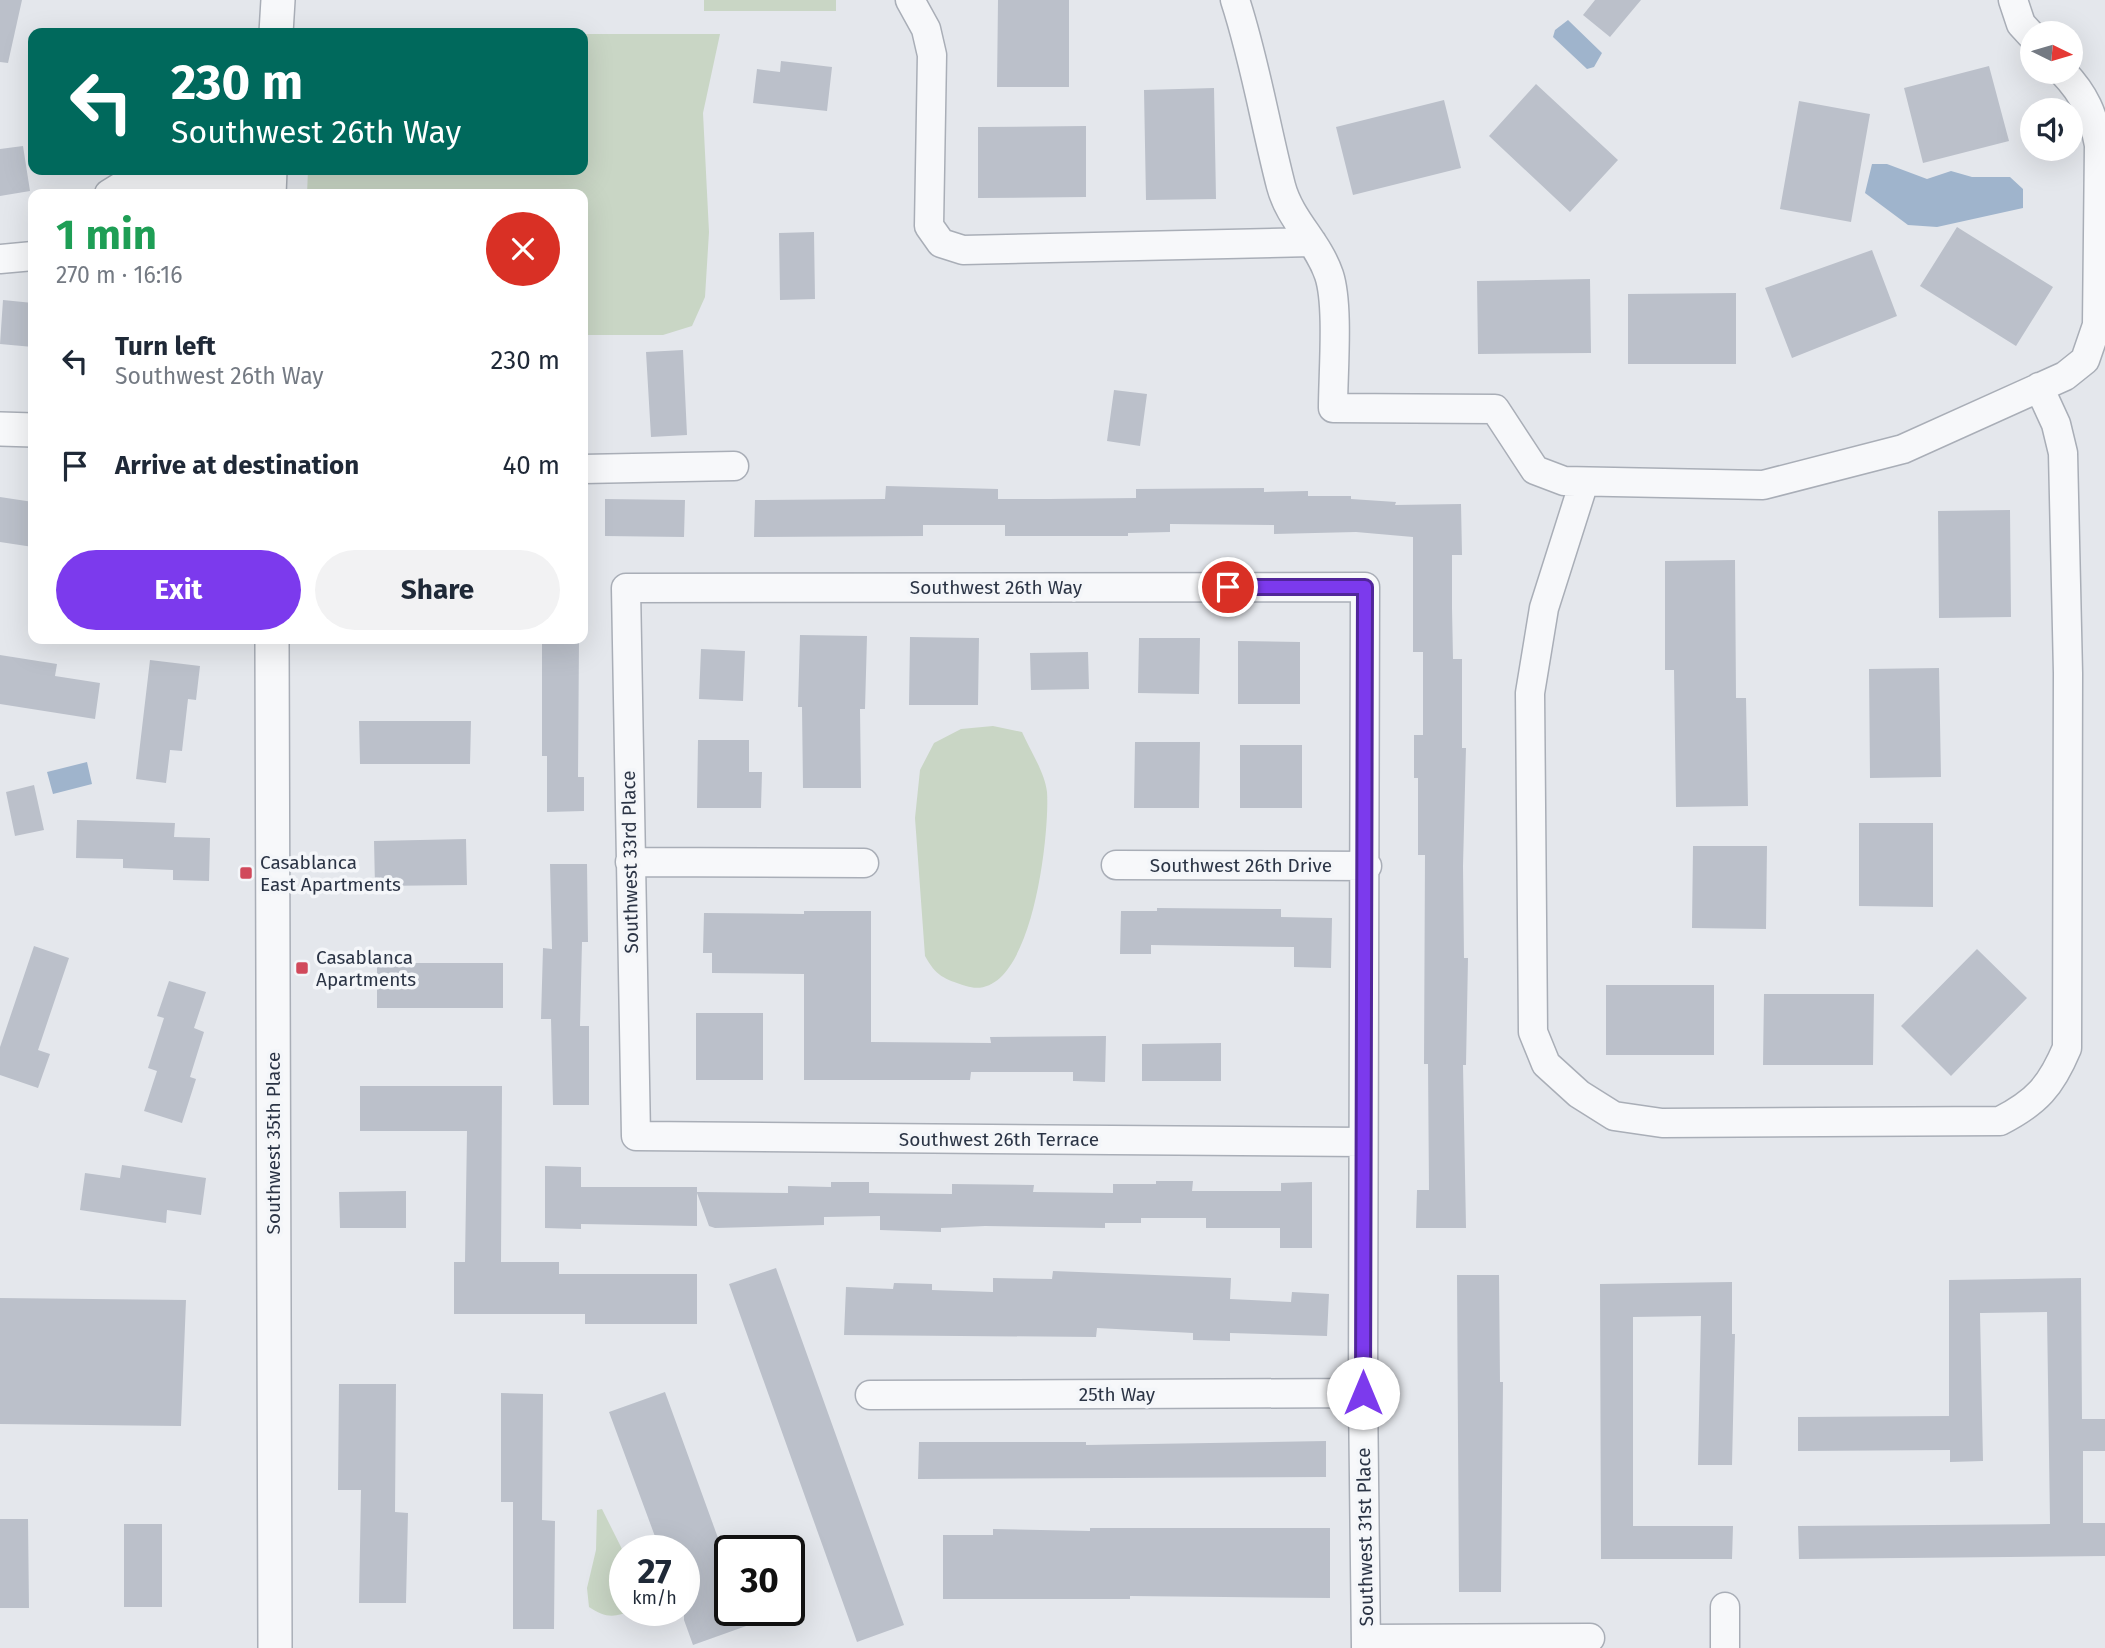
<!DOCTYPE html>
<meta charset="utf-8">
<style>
body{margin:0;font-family:"Fira Sans",sans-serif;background:#f2f2f3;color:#1f2937;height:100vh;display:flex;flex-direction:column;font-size:26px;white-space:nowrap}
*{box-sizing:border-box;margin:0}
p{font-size:23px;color:#747a83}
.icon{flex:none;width:38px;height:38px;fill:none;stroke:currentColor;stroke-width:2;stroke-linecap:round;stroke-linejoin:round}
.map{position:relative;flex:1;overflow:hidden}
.drawer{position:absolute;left:28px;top:189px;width:560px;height:455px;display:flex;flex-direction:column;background:#fff;border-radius:14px;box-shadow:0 7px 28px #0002}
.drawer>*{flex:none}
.hud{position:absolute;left:28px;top:28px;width:560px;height:147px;border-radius:14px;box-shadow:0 7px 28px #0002;background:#00695c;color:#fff;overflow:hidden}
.needle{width:46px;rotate:95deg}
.tools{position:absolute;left:2020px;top:21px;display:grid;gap:14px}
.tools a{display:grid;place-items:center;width:63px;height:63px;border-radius:50%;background:#fff;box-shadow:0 7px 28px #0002;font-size:35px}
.speed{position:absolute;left:609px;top:1535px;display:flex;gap:14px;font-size:35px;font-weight:700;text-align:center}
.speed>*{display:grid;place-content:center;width:91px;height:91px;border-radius:50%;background:#fff;box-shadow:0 7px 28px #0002;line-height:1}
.speed small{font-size:18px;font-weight:400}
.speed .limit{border:4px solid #111;border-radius:10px;background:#fff;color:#111}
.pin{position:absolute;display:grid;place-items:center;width:60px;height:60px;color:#fff;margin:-30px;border:4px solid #fff;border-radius:50%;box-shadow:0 2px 7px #0007}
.me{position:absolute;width:77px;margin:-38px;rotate:0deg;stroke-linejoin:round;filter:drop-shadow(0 0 5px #0008)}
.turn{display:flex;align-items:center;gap:24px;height:147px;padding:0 28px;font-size:32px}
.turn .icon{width:91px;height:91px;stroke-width:2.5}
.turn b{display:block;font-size:49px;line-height:60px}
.round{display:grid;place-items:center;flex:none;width:74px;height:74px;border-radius:37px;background:#f2f2f3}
.headline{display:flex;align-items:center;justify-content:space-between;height:119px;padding:0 28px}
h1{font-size:42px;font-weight:700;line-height:52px;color:#1e9e55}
.cta{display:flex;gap:14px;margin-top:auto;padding:14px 28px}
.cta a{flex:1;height:80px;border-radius:42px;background:#7c3aed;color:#fff;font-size:28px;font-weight:700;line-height:80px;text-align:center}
.cta a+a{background:#f2f2f3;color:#1f2937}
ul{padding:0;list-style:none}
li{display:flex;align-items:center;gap:21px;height:105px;padding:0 28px}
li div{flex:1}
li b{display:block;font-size:26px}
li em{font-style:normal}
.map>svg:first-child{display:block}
.green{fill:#c9d6c5}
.water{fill:#9fb4cc}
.building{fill:#bbc0ca}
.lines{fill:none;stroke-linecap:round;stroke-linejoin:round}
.minor-casing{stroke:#a9aeb7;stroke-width:31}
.tertiary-casing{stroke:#a9aeb7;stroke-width:36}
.minor{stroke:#f7f8fa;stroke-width:28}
.tertiary{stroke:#f7f8fa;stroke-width:33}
.route-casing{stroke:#51269a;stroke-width:18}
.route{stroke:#7c3aed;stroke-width:12}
.poi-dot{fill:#d1495b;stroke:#f4f6f9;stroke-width:2.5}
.labels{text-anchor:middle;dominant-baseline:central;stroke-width:7;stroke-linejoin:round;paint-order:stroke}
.street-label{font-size:19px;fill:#2b3445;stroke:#f4f6f9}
.poi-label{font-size:19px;fill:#2b3445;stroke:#f4f6f9;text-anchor:start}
</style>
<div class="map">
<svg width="2105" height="1648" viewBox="0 0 2105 1648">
<rect width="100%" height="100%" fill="#e4e7ec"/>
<path class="green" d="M 704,0 L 836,0 L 836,11 L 704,11 Z
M 583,34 L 720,34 L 703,113 L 709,232 L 705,297 L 692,326 L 663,335 L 583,335 L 583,194 L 307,194 L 308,170 L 583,170 Z
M 993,726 L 1022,732 C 1030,750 1045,773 1047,792 C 1050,832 1032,1007 966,986 C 944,979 936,976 925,956 L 915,818 L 920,770 L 934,743 L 961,729 Z
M 602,1509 L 625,1555 L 625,1610 L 632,1610 C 615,1618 605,1618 589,1607 L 587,1588 L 596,1550 L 597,1510 Z"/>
<path class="water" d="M 1568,20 L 1602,53 L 1594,67 L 1587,69 L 1553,37 L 1555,30 Z
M 1872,164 L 1887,164 L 1927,179 L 1951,171 L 1972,177 L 2010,177 L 2023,189 L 2023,208 L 1937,227 L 1908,225 L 1865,193 Z
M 87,762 L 92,784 L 53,794 L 47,772 Z"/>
<path class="building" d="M 0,0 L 22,0 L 8,63 L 0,62 Z
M 998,0 L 1069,0 L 1069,87 L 997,87 Z
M 1595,0 L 1641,0 L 1610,37 L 1583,15 Z
M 781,61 L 832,67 L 827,111 L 753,103 L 757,69 L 780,72 Z
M 1989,66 L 2009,141 L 1923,163 L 1904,88 Z
M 1536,84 L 1618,160 L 1570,212 L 1489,136 Z
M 1214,88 L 1216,199 L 1146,200 L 1144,90 Z
M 1444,100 L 1461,168 L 1353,195 L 1336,127 Z
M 1799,101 L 1870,114 L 1851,222 L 1780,209 Z
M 1086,126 L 1086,197 L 978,198 L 978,127 Z
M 23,146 L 30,191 L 0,196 L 0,149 Z
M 1957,227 L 2053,287 L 2016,346 L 1920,286 Z
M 814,232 L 815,299 L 780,300 L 779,233 Z
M 1872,250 L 1897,316 L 1792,358 L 1765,288 Z
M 1590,279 L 1591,353 L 1478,354 L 1477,281 Z
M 1736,293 L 1736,364 L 1628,364 L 1628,294 Z
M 3,300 L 33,303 L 33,347 L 0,344 Z
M 683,350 L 687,435 L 651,437 L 646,352 Z
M 1114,390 L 1147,394 L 1140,446 L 1107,441 Z
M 886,486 L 998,489 L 998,499 L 1049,499 L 1136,498 L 1136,489 L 1264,488 L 1264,492 L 1308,491 L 1308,496 L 1351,496 L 1351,499 L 1396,502 L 1395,505 L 1461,504 L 1462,555 L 1452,555 L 1452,608 L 1453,659 L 1462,659 L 1462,748 L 1466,748 L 1463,866 L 1464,958 L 1468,958 L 1466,1065 L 1463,1065 L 1466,1228 L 1416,1228 L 1417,1190 L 1429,1190 L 1428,1064 L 1424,1064 L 1425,855 L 1418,855 L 1418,778 L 1414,778 L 1414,735 L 1423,735 L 1423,652 L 1413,652 L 1413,537 L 1356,532 L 1274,534 L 1274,525 L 1170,524 L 1170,532 L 1128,533 L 1128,536 L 1005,536 L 1005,525 L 923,525 L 923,536 L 754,537 L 755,500 L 885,499 Z
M 0,497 L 33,502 L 33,547 L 0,542 Z
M 605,499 L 685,500 L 684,537 L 605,536 Z
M 2010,510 L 2011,617 L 1939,618 L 1938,511 Z
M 1735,560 L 1736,698 L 1746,698 L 1748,806 L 1676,807 L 1674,670 L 1665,670 L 1665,561 Z
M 800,635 L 867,636 L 865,709 L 860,709 L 861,788 L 803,788 L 802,707 L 798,707 Z
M 910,637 L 979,638 L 978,705 L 909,705 Z
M 1139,638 L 1200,638 L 1199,694 L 1138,693 Z
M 542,639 L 579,639 L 578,777 L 584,777 L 584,811 L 547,812 L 547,756 L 542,756 Z
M 1238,641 L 1300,642 L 1300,704 L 1238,704 Z
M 701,649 L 745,651 L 743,701 L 699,699 Z
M 1088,652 L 1089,689 L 1031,690 L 1030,653 Z
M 0,655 L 57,664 L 55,676 L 100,683 L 95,719 L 0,704 Z
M 150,660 L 200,666 L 196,700 L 188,699 L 182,751 L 170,750 L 166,783 L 136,779 Z
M 1939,668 L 1941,777 L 1870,778 L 1869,669 Z
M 359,721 L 471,721 L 470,764 L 360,764 Z
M 698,740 L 749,740 L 749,772 L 762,772 L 761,808 L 697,808 Z
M 1135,742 L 1200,742 L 1199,808 L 1134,808 Z
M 1240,745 L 1302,745 L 1302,808 L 1240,808 Z
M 34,785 L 44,830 L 15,836 L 6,792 Z
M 77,820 L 175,823 L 174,837 L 210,838 L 209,881 L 173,880 L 173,870 L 123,868 L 123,859 L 76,858 Z
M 1859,823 L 1933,823 L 1933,907 L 1859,906 Z
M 466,839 L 467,885 L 375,886 L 374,841 Z
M 1693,846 L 1767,846 L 1766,929 L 1692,928 Z
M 550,864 L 587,864 L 588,942 L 582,942 L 580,1026 L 589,1026 L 589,1105 L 553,1105 L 551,1019 L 541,1019 L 543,948 L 552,949 Z
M 1157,908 L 1281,909 L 1281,917 L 1332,918 L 1331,968 L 1294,967 L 1294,947 L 1151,945 L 1151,954 L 1120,954 L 1121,911 L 1157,911 Z
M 804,911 L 871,911 L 871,1042 L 991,1043 L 990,1037 L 1106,1036 L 1105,1082 L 1073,1081 L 1073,1072 L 971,1072 L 970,1080 L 804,1080 L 804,974 L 712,973 L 712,953 L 703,953 L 704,913 L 804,914 Z
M 34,946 L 69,958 L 38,1050 L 50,1054 L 38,1088 L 0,1075 L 0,1047 Z
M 1977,949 L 2027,998 L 1951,1076 L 1901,1026 Z
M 377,963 L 503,963 L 503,1008 L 377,1008 Z
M 169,981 L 206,992 L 194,1028 L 204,1032 L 190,1077 L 196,1079 L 182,1123 L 144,1111 L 157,1071 L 148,1068 L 164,1018 L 157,1016 Z
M 1606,985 L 1714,985 L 1714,1055 L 1606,1055 Z
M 1764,994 L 1874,994 L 1873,1065 L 1763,1065 Z
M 696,1013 L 763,1013 L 763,1080 L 696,1080 Z
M 1221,1043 L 1221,1081 L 1142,1081 L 1142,1044 Z
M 360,1086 L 502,1086 L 501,1262 L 559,1262 L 559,1274 L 697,1274 L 697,1324 L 585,1324 L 585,1314 L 454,1314 L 454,1262 L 465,1262 L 467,1131 L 360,1131 Z
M 122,1165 L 206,1178 L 201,1215 L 167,1210 L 166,1223 L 80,1210 L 85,1173 L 120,1178 Z
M 545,1166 L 581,1167 L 581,1187 L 697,1187 L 697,1192 L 788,1193 L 788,1186 L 831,1187 L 831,1182 L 869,1182 L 869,1193 L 952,1194 L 952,1184 L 1034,1185 L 1033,1192 L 1113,1193 L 1113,1184 L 1156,1184 L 1156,1181 L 1193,1181 L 1192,1191 L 1281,1191 L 1281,1183 L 1312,1182 L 1312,1248 L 1280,1248 L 1280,1228 L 1206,1228 L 1206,1218 L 1141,1218 L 1141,1223 L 1105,1223 L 1105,1228 L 985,1226 L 941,1228 L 941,1232 L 880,1230 L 880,1216 L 824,1217 L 824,1225 L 715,1228 L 709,1226 L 697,1193 L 697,1226 L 581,1224 L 581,1229 L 545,1228 Z
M 406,1191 L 406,1228 L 340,1228 L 339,1192 Z
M 776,1268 L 904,1625 L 857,1642 L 729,1284 Z
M 1053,1271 L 1231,1278 L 1230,1299 L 1291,1302 L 1292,1292 L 1329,1294 L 1327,1336 L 1230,1333 L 1230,1341 L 1193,1340 L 1193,1333 L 1097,1328 L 1096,1337 L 844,1335 L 846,1287 L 893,1289 L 894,1283 L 932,1284 L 932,1290 L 993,1292 L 993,1278 L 1052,1279 Z
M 1457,1275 L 1499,1275 L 1500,1382 L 1503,1382 L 1501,1592 L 1459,1592 Z
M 2081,1278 L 2082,1419 L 2105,1419 L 2105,1451 L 2083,1451 L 2083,1523 L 2105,1523 L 2105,1556 L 1799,1559 L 1798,1526 L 2050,1524 L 2047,1312 L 1980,1313 L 1983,1461 L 1950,1462 L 1950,1450 L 1798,1451 L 1798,1417 L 1949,1416 L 1949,1280 Z
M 1732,1282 L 1732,1334 L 1735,1334 L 1732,1465 L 1698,1465 L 1701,1316 L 1633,1317 L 1633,1526 L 1733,1526 L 1732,1559 L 1601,1559 L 1600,1284 Z
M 0,1298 L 186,1300 L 181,1426 L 0,1424 Z
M 339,1384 L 396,1384 L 395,1512 L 408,1513 L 406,1603 L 359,1603 L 361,1490 L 338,1490 Z
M 665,1392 L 730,1571 L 730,1610 L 743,1610 L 749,1625 L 693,1645 L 684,1620 L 684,1550 L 660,1550 L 609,1412 Z
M 501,1393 L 543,1394 L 542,1520 L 555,1521 L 554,1629 L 513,1629 L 513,1502 L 501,1502 Z
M 1326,1441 L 1326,1477 L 918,1479 L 919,1442 L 1086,1442 L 1086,1445 Z
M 0,1519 L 28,1519 L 29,1608 L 0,1608 Z
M 124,1524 L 162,1524 L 162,1607 L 124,1607 Z
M 1090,1528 L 1330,1528 L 1330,1598 L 1130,1596 L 1130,1599 L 943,1599 L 943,1535 L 993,1535 L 993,1529 L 1090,1531 Z"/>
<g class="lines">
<defs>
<path id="minor" d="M 910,0 L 926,29 L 932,55 L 929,226 L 941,243 L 963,250 L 1312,242
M 1235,0 C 1255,61 1265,124 1281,186 C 1290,220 1318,242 1329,275 C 1339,305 1333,373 1333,408 L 1495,409 L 1535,470 L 1564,481 L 1763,485 L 1903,449 L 2065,376 L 2085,360 L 2097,325 L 2099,145 C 2093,114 2085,95 2063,72
M 2013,0 L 2021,24 L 2032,36
M 109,194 L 135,178 L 269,181
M 0,259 L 33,256
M 583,469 L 734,466
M 1584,482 L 1544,608 L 1530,693 L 1533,1032 L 1546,1064 L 1579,1094 L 1614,1116 L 1662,1123 L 2000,1121 C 2037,1102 2051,1086 2067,1048 L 2068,673 L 2063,453 L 2056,424 L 2039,387
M 630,862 L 864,863
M 1116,865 L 1367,866
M 1363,1142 L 636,1136 L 626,588 L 1365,587 L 1363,1393 L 1366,1648
M 870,1395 L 1363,1393
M 1725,1607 L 1725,1648
M 1366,1639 L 1590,1638"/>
<path id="tertiary" d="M 276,33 L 278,0
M 269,194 L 270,170
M 0,429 L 33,430
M 272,639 L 275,1648"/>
</defs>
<use href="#minor" class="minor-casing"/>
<use href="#tertiary" class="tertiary-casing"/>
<use href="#minor" class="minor"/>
<use href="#tertiary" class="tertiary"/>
</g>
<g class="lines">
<defs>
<path id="route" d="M 1228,587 L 1365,587 L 1363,1393"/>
</defs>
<use href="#route" class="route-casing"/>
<use href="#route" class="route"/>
</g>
<g class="poi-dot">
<rect x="239" y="866" width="14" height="14" rx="3.5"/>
<rect x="295" y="961" width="14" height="14" rx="3.5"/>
</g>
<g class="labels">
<g class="street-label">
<text x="996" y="587">Southwest 26th Way</text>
<text transform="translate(630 862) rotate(-91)">Southwest 33rd Place</text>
<text x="1241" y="865">Southwest 26th Drive</text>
<text x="999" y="1139">Southwest 26th Terrace</text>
<text transform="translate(273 1143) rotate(-90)">Southwest 35th Place</text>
<text x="1117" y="1394">25th Way</text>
<text transform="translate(1365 1537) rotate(-91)">Southwest 31st Place</text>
</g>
<g class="poi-label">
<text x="260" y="862">Casablanca<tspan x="260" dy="22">East Apartments</tspan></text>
<text x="316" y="957">Casablanca<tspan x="316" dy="22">Apartments</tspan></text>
</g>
</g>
</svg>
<div class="tools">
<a><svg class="needle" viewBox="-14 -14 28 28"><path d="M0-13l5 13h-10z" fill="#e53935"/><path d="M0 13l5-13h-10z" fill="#747a83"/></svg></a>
<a><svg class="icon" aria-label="sound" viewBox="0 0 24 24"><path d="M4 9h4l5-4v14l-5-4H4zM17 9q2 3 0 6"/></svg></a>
</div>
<div class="speed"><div>27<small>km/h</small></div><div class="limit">30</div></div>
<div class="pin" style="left:1228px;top:587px;background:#d93025"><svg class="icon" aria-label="arrive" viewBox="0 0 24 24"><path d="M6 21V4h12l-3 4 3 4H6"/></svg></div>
<svg class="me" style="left:1363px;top:1393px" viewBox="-20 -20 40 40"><circle r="19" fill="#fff"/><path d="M0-13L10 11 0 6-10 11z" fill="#7c3aed"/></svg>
<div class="hud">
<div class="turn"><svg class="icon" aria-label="left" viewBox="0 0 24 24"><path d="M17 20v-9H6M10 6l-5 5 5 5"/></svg><div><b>230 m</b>Southwest 26th Way</div></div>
</div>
<section class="drawer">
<div class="headline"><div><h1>1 min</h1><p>270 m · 16:16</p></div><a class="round" style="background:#d93025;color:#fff"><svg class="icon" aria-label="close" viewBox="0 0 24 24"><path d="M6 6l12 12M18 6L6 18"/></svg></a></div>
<ul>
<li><svg class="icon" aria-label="left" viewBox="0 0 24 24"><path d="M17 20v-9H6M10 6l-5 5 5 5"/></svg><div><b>Turn left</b><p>Southwest 26th Way</p></div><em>230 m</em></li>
<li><svg class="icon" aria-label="arrive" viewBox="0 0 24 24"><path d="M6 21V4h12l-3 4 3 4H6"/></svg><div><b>Arrive at destination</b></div><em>40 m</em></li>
</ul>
<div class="cta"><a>Exit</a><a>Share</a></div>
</section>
</div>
